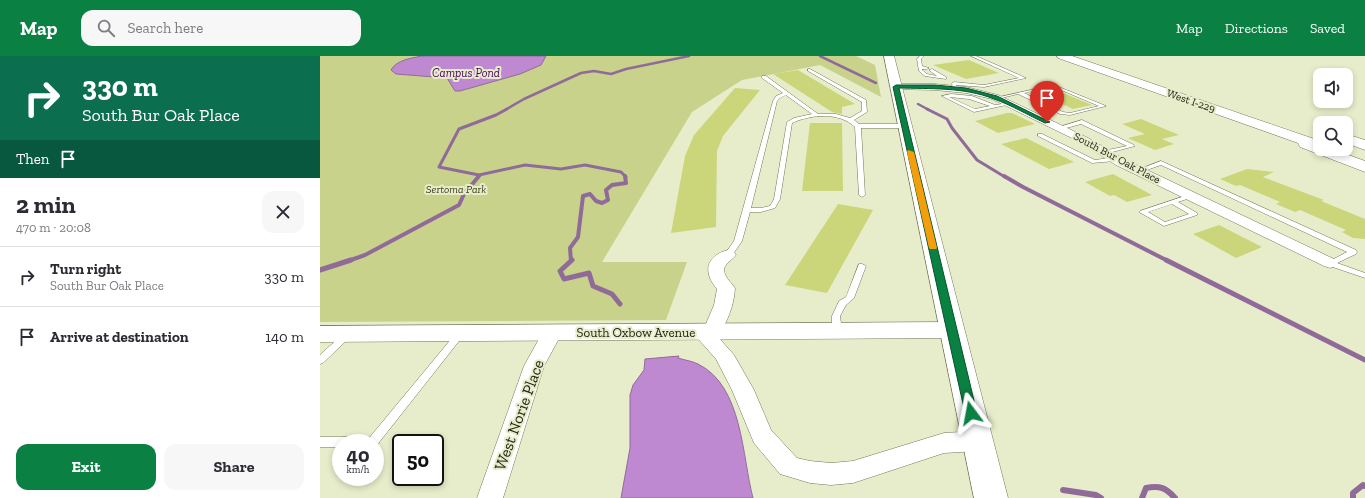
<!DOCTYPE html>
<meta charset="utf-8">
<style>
body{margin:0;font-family:"Zilla Slab",serif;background:#f7f7f7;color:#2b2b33;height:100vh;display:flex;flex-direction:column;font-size:15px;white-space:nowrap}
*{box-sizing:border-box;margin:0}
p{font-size:13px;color:#7c7c81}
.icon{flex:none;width:22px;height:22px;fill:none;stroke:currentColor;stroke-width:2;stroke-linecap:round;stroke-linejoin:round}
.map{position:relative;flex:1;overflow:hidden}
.side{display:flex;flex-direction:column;background:#fff;width:320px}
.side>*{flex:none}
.top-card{background:#0b6e4f;color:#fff;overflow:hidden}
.tools{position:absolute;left:993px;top:12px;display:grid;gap:8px}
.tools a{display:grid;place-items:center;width:40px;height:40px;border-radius:8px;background:#fff;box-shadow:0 2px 6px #0003;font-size:20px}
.speed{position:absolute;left:12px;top:378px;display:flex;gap:8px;font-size:20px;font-weight:700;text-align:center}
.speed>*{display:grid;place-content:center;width:52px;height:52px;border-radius:50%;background:#fff;box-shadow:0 2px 6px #0003;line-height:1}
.speed small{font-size:10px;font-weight:400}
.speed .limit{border:2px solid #111;border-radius:6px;background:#fff;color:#111}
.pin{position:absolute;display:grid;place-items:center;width:34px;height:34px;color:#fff;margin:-41px -17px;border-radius:50% 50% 50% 0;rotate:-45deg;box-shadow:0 0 4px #0007}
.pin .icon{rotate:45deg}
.me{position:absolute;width:44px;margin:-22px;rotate:347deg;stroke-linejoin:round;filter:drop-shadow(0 0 3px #0008)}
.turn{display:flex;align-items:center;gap:14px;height:84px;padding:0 16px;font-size:18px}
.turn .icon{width:52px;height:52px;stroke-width:2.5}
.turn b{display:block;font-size:28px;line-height:34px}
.then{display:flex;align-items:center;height:38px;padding:0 16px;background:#0003;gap:8px;font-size:15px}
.round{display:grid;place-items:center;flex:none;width:42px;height:42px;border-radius:12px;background:#f7f7f7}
.headline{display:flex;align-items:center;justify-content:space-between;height:68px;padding:0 16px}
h1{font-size:24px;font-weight:700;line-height:30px}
.cta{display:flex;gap:8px;margin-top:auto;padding:8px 16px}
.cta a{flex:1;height:46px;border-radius:12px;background:#0b8043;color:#fff;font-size:16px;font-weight:700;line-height:46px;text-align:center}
.cta a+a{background:#f7f7f7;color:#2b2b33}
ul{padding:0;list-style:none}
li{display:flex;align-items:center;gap:12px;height:60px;padding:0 16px;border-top:1px solid #e1e1e2}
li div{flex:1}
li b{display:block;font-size:15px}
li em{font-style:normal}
header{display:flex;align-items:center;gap:24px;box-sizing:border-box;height:56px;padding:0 20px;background:#0b8043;color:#fff}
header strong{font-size:19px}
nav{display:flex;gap:22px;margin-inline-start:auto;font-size:14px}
.search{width:280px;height:36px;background:#f7f7f7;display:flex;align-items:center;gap:10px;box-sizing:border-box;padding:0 14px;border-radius:12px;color:#7c7c81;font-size:15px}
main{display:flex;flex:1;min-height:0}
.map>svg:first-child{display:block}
.green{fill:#c8d28b}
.water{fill:#be89d1;stroke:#906b9a}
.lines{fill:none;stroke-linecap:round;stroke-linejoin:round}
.stream-far4{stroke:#906b9a;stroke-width:2.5}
.stream-far3{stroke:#906b9a;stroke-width:3}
.stream-far2{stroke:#906b9a;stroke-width:4}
.stream-far1{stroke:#906b9a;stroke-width:5}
.stream{stroke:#906b9a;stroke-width:6}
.building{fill:#cbd67a}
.service-casing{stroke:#727758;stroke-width:1}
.minor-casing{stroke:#727758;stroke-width:1}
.tertiary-casing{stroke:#727758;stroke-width:1}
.secondary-casing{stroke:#727758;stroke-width:1}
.motorway-casing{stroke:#727758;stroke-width:1}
.service{fill:#fff;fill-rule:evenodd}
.minor{fill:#fff;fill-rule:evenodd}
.tertiary{fill:#fff;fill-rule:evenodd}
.secondary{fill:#fff;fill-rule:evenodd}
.motorway{fill:#fff;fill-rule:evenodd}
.route{fill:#0b8043;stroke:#07532c}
.slow{fill:#f59e0b}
.labels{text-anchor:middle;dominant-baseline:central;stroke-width:4;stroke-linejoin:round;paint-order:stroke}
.far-street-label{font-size:11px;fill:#232518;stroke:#e7edca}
.far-park-label{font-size:11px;font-style:italic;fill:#3a3f18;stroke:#e7edca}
.far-water-label{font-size:12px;font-style:italic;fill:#47005b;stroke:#e7edca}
.street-label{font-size:13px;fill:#232518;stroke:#e7edca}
.near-street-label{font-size:16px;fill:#232518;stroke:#e7edca}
</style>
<header>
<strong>Map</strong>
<div class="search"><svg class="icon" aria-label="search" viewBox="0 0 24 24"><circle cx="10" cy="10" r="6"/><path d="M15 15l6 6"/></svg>Search here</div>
<nav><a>Map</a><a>Directions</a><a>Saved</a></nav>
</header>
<main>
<section class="side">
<div class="top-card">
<div class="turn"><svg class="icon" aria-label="right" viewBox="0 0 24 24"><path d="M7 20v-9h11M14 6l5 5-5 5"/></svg><div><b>330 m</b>South Bur Oak Place</div></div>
<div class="then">Then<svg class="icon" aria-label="arrive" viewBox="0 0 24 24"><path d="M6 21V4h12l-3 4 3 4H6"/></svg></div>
</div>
<div class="headline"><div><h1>2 min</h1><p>470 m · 20:08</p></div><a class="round"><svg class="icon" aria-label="close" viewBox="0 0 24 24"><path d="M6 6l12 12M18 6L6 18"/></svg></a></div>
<ul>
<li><svg class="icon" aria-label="right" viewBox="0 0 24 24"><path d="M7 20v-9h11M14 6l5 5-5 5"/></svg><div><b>Turn right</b><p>South Bur Oak Place</p></div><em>330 m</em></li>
<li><svg class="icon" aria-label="arrive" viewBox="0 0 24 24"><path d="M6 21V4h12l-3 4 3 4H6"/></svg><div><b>Arrive at destination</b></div><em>140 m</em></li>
</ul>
<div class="cta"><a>Exit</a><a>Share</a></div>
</section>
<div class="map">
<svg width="1045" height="442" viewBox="0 0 1045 442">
<rect width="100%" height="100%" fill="#e7edca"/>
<path class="green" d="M 0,0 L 536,0 L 555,9 L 561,41 L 500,9 L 422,24 L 372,56 L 282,206 L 367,206 L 346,264 L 0,266 Z"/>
<path class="water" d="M 102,0 L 226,0 L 221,9 L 200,18 L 140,35 L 135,35 L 127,22 L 76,18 L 71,14 C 76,4 92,2 102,0 Z
M 359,300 L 358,302 C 364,304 372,305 378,308 C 423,330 422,401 433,442 L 301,442 L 310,392 L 310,339 L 313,329 L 324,314 L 325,303 Z"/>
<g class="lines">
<path class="stream-far4" d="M 500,0 L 556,27
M 598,48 L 609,54
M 185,54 L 204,43 L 261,17 L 274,15 L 291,18 L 306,13 L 369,0"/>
<path class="stream-far3" d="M 607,53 L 627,63 L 632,72 L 657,104 L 685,121
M 159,119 L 205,109 L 241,113 L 265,109 L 301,116 L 306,121
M 158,121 L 159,119 L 119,111 L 139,73 L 176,59 L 187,53"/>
<path class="stream-far2" d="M 684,120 L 703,131 L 848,205
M 28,205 L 45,199 L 139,149 L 144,138 L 159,120
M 251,205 L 250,192 L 258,181 L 263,140 L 270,138 L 276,145 L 282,147 L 288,144 L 286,134 L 292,129 L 306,127 L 305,120"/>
<path class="stream-far1" d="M 252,204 L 240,215 L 244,223 L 269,217 L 273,230 L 292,238 L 300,248
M 846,204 L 1045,304
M 0,214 L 31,204"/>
<path class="stream" d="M 743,434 L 776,439 L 781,442
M 822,442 L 826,432 C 840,429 846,432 855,442
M 1033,442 L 1033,437 L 1043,429 L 1045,430"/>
</g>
<path class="building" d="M 649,4 L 679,17 L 646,23 L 613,9 Z
M 478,14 L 535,48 L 522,51 L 522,58 L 512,56 L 453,18 Z
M 415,32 L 440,34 L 403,80 L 397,95 L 396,171 L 351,177 L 365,100 L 374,79 Z
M 736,34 L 772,49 L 753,53 L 718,37 Z
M 687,57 L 692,57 L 715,68 L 678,77 L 655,65 Z
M 821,63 L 859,79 L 842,83 L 854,88 L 835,94 L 808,82 L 825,78 L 802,68 Z
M 490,67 L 522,67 L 523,135 L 482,135 Z
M 706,82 L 754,106 L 729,113 L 681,88 Z
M 927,113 L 954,116 L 943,121 L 1004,144 L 1001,145 L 1045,163 L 1045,183 L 1033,182 L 1022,176 L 1026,174 L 980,154 L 975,156 L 956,148 L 960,146 L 920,129 L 916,130 L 900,123 Z
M 793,118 L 832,139 L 807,146 L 794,139 L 790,140 L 765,126 Z
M 518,148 L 553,154 L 507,237 L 465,229 Z
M 899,169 L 942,191 L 916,202 L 873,178 Z"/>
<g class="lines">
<defs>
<path id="service" d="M 600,0 L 604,0 L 601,3 L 602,10 L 609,12 L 607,13 L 602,13 L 602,14 L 607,18 L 617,20 L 609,14 L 612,13 L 626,21 L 626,23 L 605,20 L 599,15 L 597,3 Z
M 651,0 L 656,0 L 706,22 L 664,31 L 636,29 L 637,33 L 633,34 L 632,27 L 634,26 L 664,29 L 699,22 Z
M 488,13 L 490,13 L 546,44 L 547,56 L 534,64 L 539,68 L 585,68 L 588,70 L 585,72 L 541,72 L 545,139 L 542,141 L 539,139 L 535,71 C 519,56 492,58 472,67 L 460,143 L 455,152 L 441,156 L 430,156 L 422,185 L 411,201 L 405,201 L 404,199 L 414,185 L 453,45 L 456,40 L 463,37 L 442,22 L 442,20 L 446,20 L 498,58 L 516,58 L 530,62 L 542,55 L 542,46 L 488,15 ZM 466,39 L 492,58 L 474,62 L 467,66 L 454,143 L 450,150 L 441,152 L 431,152 L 457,45 L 460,42 Z
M 734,29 L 786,50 L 750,59 L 740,58 L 698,38 L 677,43 L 675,42 ZM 734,31 L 779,50 L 750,57 L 743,56 L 704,37 Z
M 631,38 L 652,40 L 675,49 L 689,47 L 691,48 L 654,56 L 622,40 ZM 629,41 L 649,43 L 670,50 L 655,53 Z
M 762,64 L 814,89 L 815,90 L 785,98 L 782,96 L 783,95 L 807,90 L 761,68 L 739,74 L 736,72 Z
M 718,78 L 722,78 L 775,104 L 795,101 L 798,103 L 795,105 L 772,107 L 718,80 Z
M 841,105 L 1036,194 L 1037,196 L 1036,198 L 1017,207 L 1045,217 L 1045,222 L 1007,209 L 1006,207 L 1027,196 L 841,109 L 818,117 L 815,115 Z
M 871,138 L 873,139 L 873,141 L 858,146 L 877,157 L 877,159 L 844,170 L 819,156 L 820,155 ZM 852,148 L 869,158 L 845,166 L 828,156 Z
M 539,208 L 542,208 L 546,210 L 534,242 L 526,249 L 520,260 L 522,275 L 520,277 L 514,277 L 512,275 L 512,260 L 519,245 L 526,241 Z
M 140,275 L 143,276 L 145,278 L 143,280 L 57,389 L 55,390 L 55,387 L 21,387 L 21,391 L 0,391 L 0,381 L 50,381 L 137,276 Z
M 27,276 L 30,277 L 32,279 L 30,281 L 3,307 L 0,308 L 0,299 L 24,277 Z"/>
<path id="minor" d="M 576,28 L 615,28 L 646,31 L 678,39 L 768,82 L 804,103 L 1016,204 L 1018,207 L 1016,210 L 1010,212 L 1004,210 L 796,109 L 760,86 L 672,43 L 646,37 L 615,34 L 573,33 L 571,31 Z
M 408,194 L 414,196 L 416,199 C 413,203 409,205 406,209 C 400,217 410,225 415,232 C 414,250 407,266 398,281 L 414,299 L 434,334 L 451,374 L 477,402 L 490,405 L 511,407 L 533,405 L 624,377 L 658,375 L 666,378 L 670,385 L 666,392 L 658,395 L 624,397 L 533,427 L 511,429 L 490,427 L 460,418 L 434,387 L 412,334 L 396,303 L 372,276 L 375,271 L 385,270 L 394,249 L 397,233 C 383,217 385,200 408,194 Z
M 232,270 L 239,272 L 242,277 L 224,310 L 183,442 L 157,442 L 204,310 L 225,272 Z"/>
<path id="tertiary" d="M 632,266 L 640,268 L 644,274 L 640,280 L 632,282 L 0,286 L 0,270 Z"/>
<path id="secondary" d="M 564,0 L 574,0 L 688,442 L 654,442 Z"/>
<path id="motorway" d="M 737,0 L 752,0 L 1000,85 L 1000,93 L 1012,93 L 1045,105 L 1045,116 L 980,91 L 978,87 L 738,2 Z
M 1026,78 L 1045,84 L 1045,94 L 1026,87 Z"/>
</defs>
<use href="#service" class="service-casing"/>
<use href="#minor" class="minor-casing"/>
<use href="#tertiary" class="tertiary-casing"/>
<use href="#secondary" class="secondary-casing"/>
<use href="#motorway" class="motorway-casing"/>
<use href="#service" class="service"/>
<use href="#minor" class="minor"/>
<use href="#tertiary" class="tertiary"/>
<use href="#secondary" class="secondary"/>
<use href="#motorway" class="motorway"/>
</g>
<path class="route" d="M 576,29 L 615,29 L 646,32 L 677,40 L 730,66 L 725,67 C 708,59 691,49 674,43 C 644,31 610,33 579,32 L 657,357 L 655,361 L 651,362 L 647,361 L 645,357 L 573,31 Z"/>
<path class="slow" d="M 588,94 L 594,96 L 617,192 L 616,193 L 610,193 L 609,192 L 587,96 Z"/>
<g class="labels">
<g class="far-street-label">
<text transform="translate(871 45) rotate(19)">West I-229</text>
<text transform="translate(797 102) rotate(28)">South Bur Oak Place</text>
</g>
<g class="far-park-label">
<text x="136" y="133">Sertoma Park</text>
</g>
<g class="far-water-label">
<text x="146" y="17">Campus Pond</text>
</g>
<g class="street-label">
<text x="316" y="276">South Oxbow Avenue</text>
</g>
<g class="near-street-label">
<text transform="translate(199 359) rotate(-70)">West Norie Place</text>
</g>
</g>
</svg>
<div class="tools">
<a><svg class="icon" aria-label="sound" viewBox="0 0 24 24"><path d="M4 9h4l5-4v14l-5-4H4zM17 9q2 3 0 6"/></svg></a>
<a><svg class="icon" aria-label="search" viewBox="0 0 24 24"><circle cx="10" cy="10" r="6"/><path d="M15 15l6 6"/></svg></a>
</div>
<div class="speed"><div>40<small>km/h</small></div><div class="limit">50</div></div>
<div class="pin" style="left:727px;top:66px;background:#d93025"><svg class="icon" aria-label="arrive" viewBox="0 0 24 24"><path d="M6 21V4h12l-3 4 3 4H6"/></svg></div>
<svg class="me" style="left:651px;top:357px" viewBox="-20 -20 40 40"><path d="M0-17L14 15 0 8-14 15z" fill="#0b8043" stroke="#fff" stroke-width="4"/></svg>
</div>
</main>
